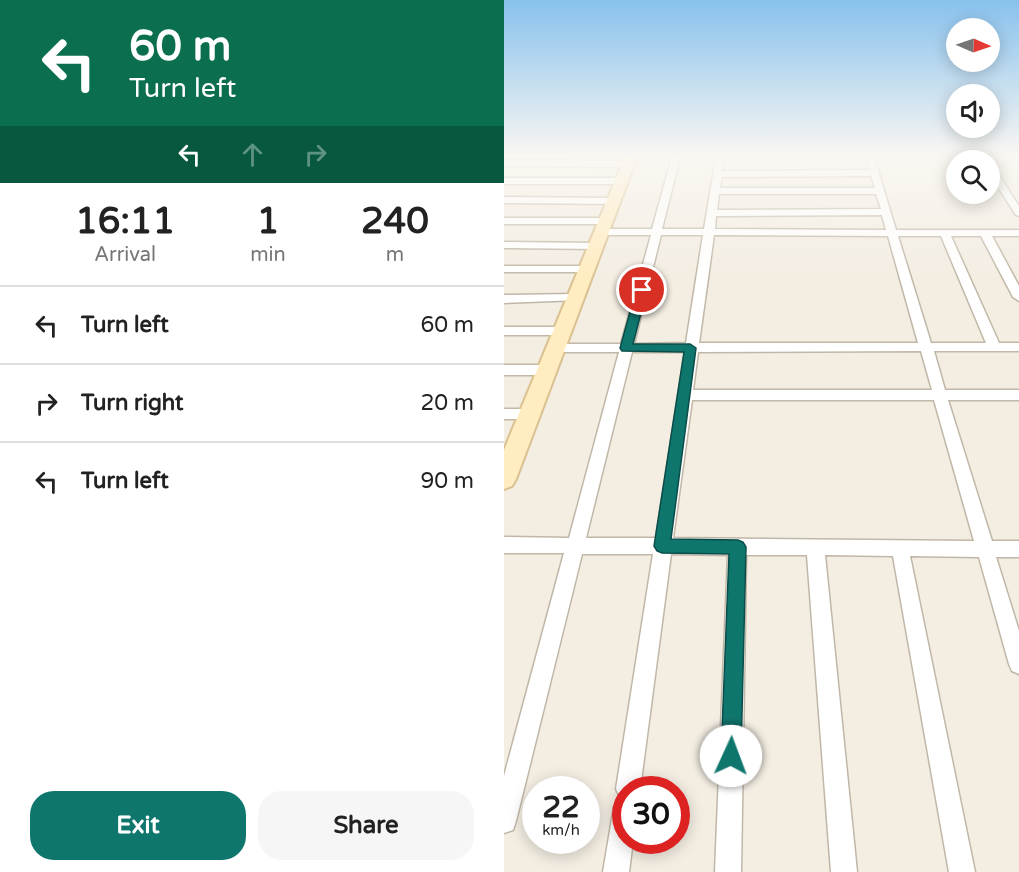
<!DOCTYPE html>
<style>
body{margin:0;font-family:"Varela Round",sans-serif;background:#f6f6f6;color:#222;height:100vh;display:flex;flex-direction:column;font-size:22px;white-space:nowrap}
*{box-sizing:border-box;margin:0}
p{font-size:20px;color:#767676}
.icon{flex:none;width:33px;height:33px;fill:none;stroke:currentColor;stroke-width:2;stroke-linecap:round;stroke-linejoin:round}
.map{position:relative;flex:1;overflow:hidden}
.details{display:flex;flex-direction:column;background:#fff;width:504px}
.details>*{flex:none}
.guide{background:#0b6e4f;color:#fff;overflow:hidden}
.needle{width:39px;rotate:92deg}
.buttons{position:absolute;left:442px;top:18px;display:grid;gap:12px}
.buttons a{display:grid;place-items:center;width:54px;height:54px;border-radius:50%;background:#fff;box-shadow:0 3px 15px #0003;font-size:30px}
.speed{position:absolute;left:18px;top:776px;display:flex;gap:12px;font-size:30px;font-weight:700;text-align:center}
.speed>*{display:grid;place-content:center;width:78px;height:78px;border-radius:50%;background:#fff;box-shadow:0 3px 15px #0003;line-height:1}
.speed small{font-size:15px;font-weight:400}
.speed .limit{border:9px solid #d22;background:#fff;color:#111}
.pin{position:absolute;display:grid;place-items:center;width:51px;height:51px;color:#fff;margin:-26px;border:3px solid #fff;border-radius:50%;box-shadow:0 2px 6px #0007}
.me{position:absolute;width:66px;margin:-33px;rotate:2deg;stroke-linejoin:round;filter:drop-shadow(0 0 4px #0008)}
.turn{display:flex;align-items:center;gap:21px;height:126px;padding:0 30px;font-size:27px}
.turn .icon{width:78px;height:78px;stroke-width:2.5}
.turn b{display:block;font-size:42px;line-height:51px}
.lanes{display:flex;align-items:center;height:57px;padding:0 30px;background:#0003;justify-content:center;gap:30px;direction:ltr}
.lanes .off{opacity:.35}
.eta{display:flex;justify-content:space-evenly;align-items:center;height:102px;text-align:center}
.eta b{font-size:36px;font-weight:700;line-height:42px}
.primary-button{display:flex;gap:12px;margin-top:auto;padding:12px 30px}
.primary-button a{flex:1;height:69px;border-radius:24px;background:#0f766e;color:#fff;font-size:24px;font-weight:700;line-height:69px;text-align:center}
.primary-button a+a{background:#f6f6f6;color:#222}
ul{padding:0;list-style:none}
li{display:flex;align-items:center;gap:18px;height:78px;padding:0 30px;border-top:2px solid #e0e0e0}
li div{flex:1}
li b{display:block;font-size:22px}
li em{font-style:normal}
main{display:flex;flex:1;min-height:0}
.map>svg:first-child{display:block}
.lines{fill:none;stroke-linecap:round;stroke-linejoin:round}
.street-casing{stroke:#c1b7a7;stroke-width:3}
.secondary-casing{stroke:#d9c190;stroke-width:4}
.street{fill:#fff;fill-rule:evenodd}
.secondary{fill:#ffecc0;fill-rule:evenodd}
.route{fill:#0f766e;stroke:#0a4d48;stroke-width:1.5}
</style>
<main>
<section class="details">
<div class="guide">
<div class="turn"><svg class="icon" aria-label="left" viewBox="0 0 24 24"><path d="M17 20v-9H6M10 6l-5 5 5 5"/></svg><div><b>60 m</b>Turn left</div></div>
<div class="lanes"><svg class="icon" aria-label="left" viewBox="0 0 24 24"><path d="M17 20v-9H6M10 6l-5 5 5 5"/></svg><svg class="icon off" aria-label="ahead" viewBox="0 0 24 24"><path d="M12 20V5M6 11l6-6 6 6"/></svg><svg class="icon off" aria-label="right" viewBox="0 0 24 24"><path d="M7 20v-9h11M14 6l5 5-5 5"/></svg></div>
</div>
<div class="eta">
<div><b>16:11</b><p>Arrival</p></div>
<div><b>1</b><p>min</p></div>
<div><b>240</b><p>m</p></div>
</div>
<ul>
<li><svg class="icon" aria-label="left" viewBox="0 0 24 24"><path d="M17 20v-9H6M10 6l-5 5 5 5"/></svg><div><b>Turn left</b></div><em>60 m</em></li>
<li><svg class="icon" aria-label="right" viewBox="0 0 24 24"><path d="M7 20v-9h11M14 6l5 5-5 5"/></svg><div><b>Turn right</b></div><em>20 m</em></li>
<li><svg class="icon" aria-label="left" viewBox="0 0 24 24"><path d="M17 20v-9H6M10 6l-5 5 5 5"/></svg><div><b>Turn left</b></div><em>90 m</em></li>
</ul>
<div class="primary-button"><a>Exit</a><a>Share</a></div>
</section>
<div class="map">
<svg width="515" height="872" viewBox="0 0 515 872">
<rect width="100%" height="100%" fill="#f3ede2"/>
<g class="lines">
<defs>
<path id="street" d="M 168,157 L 176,157 L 158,229 L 200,229 L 212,157 L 220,157 L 218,171 L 366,170 L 362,157 L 370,157 L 392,230 L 515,230 L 515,236 L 488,236 L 515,286 L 515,301 L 509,297 L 477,236 L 447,236 L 495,343 L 515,343 L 515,351 L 430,351 L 441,390 L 515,390 L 515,400 L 444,400 L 488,541 L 515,541 L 515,557 L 492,557 L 515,631 L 515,674 L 508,671 L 505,664 L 475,557 L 406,556 L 471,872 L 445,872 L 389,556 L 321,555 L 353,872 L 327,872 L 303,555 L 242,555 L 237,872 L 211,872 L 224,555 L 167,554 L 136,789 L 122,789 L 122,840 L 129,840 L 125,872 L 99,872 L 110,807 L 116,797 L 112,789 L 149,554 L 78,554 L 12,821 L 9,830 L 0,833 L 0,776 L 60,553 L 0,553 L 0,537 L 65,538 L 115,352 L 52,352 L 46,348 L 52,344 L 117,344 L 147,235 L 97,235 L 92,232 L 97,229 L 148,229 ZM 367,176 L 371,188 L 216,188 L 218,177 ZM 215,194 L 372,194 L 377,209 L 213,210 ZM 378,215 L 382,230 L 211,229 L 212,216 ZM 157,235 L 199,235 L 182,343 L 130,344 ZM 210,235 L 384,236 L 414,343 L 195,343 ZM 394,236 L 437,236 L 482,343 L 427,343 ZM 417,351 L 428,390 L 189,390 L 194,352 ZM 128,352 L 181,352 L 152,538 L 82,538 ZM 188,400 L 430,400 L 470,541 L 169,538 Z
M 0,160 L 124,161 L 128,164 L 124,167 L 0,166 Z
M 486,165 L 489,166 L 515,206 L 515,216 L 512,215 L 486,175 Z
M 0,178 L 117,178 L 121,181 L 117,184 L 0,184 Z
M 0,197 L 110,198 L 115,201 L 110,204 L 0,203 Z
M 0,218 L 102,218 L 107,221 L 102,224 L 0,224 Z
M 0,242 L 92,243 L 97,246 L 92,249 L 0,248 Z
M 0,266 L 83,266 L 89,269 L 83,272 L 0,272 Z
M 71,294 L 75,296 L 75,300 L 0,303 L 0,295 Z
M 0,327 L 58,327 L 64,331 L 58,335 L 0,335 Z
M 0,365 L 43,365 L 50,370 L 43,375 L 0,375 Z
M 0,409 L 26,409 L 33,414 L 26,419 L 0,419 Z"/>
<path id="secondary" d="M 121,157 L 133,157 L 12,479 L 8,486 L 0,489 L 0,450 Z"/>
</defs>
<use href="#street" class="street-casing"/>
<use href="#secondary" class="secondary-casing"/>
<use href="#street" class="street"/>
<use href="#secondary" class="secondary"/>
</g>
<linearGradient id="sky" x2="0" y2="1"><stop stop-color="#88c1ed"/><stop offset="0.56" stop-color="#faf7f2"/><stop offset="1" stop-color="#faf7f2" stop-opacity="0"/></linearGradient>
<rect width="515" height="279" fill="url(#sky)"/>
<path class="route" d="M 138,287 L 143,290 L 129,344 L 186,344 L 192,348 L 167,539 L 234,540 L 239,542 L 242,547 L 237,756 L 234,763 L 227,766 L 220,763 L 217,756 L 225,554 L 158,553 L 153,551 L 150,546 L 180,352 L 118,351 L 116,348 L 132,290 Z"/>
</svg>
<div class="buttons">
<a><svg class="needle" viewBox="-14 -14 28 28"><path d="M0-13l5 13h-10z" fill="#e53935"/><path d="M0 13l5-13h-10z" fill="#767676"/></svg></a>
<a><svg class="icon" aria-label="sound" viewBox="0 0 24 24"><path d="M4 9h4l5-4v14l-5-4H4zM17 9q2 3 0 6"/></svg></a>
<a><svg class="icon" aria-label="search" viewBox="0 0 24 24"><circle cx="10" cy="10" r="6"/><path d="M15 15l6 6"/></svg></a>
</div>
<div class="speed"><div>22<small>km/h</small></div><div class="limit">30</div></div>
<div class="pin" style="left:138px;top:290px;background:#d93025"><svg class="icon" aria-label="arrive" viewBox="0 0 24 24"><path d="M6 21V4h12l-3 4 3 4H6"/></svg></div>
<svg class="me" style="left:227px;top:756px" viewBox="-20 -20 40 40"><circle r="19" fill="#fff"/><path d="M0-13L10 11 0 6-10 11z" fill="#0f766e"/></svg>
</div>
</main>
